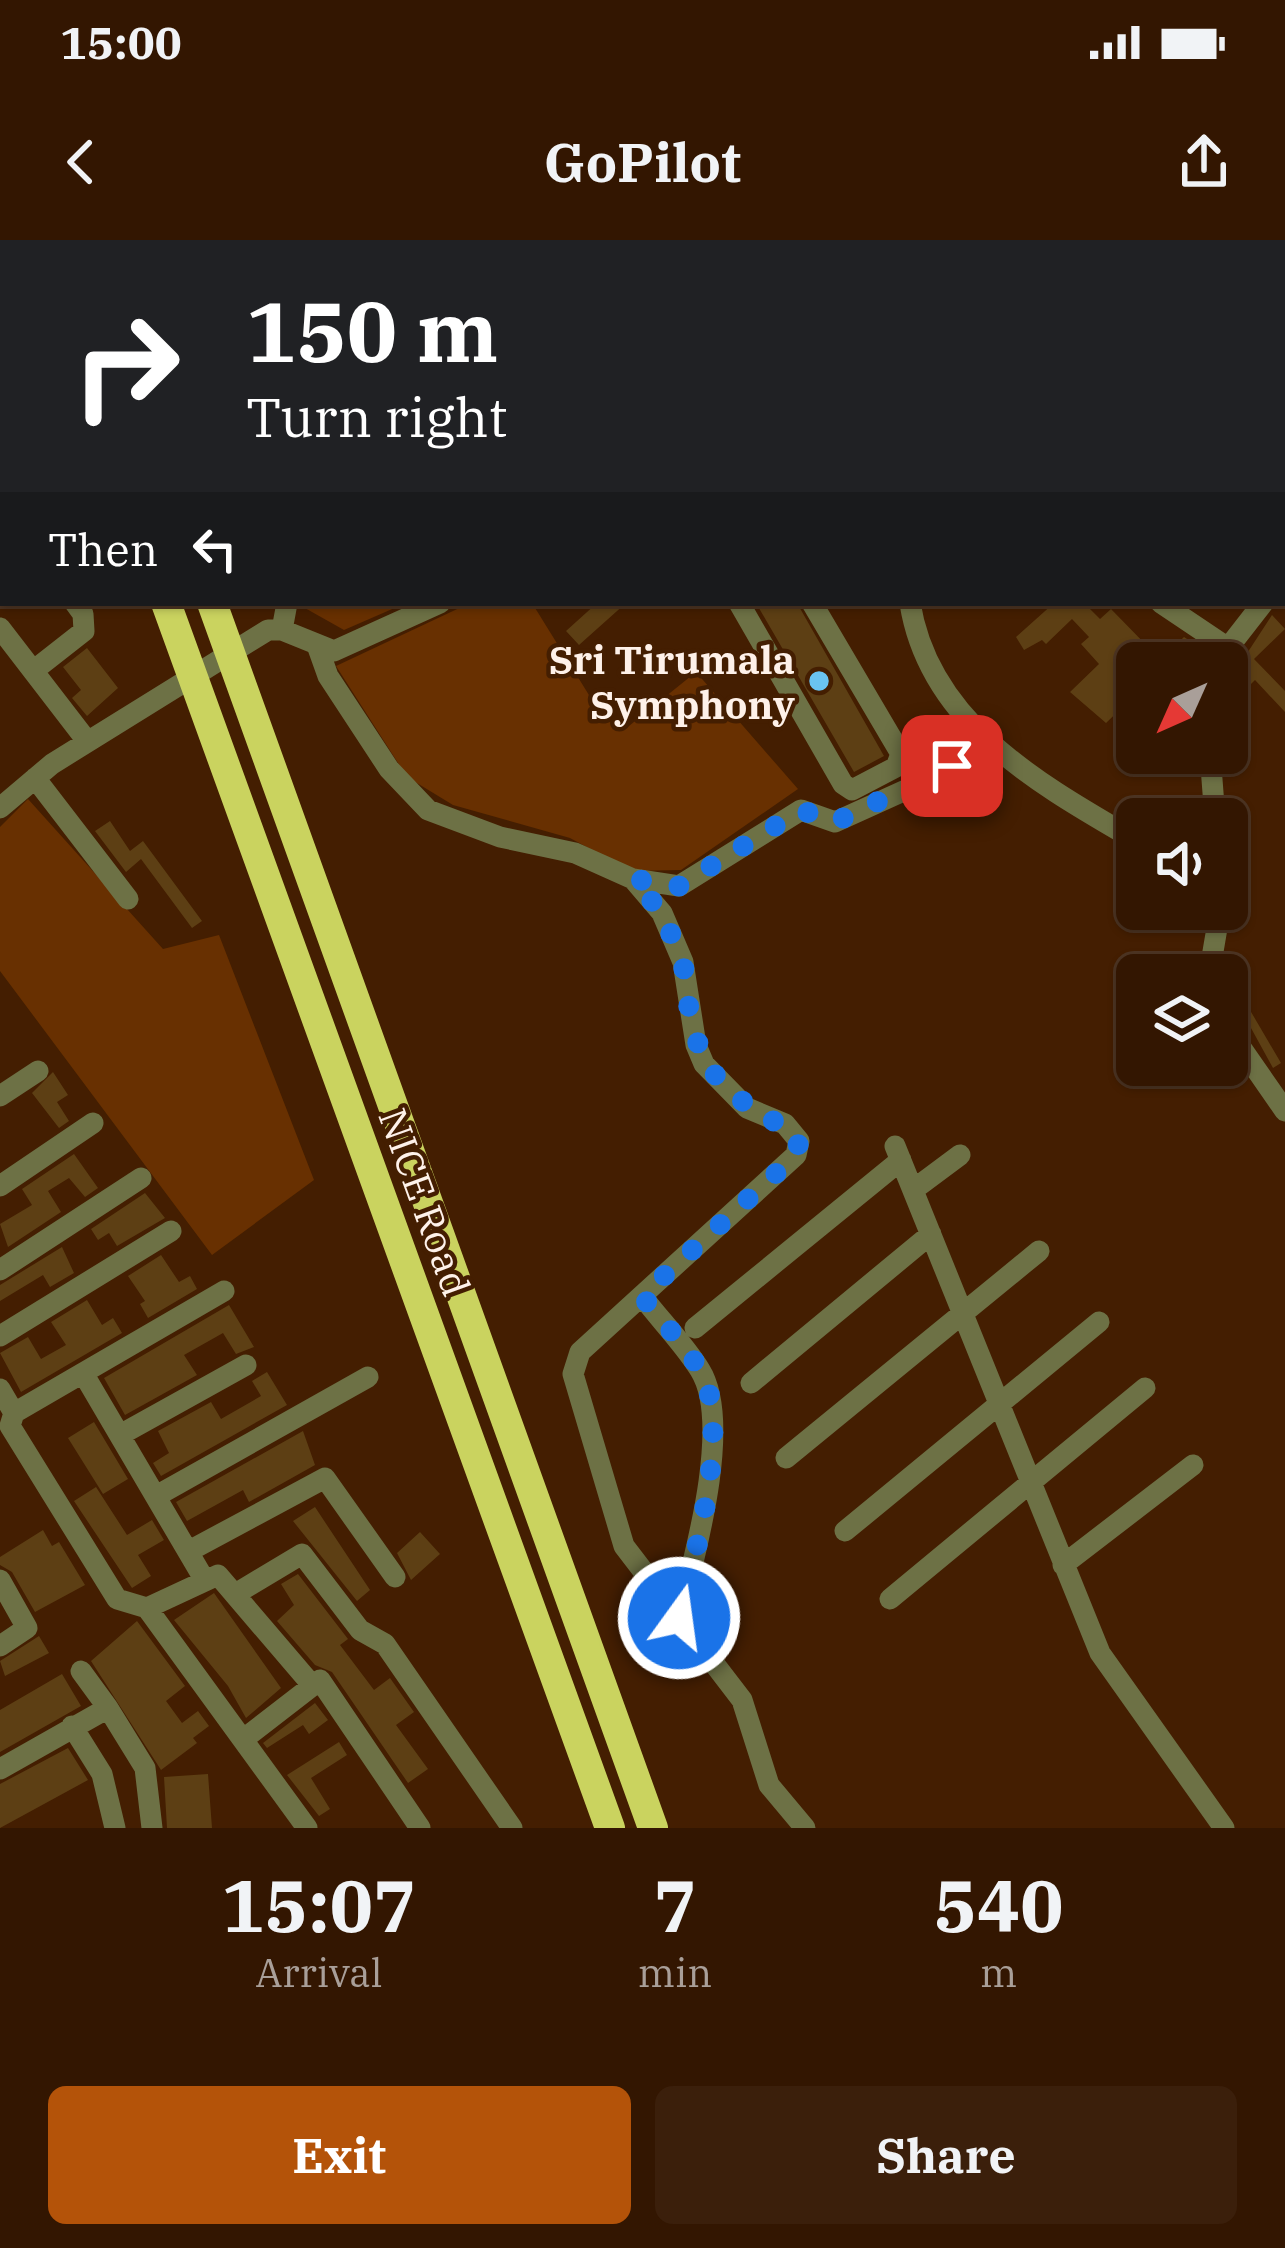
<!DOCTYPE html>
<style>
body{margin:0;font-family:"IBM Plex Serif",serif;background:#3b1f0b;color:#f1f3f6;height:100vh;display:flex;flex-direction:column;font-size:45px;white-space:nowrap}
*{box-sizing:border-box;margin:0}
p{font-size:39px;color:#a99f99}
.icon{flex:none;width:66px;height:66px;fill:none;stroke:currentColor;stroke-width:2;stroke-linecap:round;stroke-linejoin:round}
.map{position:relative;height:1588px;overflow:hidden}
.sheet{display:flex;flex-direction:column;background:#331601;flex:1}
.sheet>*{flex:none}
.banner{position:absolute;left:0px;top:0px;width:1287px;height:366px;box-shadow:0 3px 9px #0004,0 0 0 3px #4e3523;background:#202124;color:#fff;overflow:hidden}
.needle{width:78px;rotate:225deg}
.fabs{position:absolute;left:1116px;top:402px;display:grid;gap:24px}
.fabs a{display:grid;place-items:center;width:132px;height:132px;border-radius:18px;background:#331601;box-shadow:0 3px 9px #0004,0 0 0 3px #4e3523;font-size:60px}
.pin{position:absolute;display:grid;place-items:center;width:102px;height:102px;color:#fff;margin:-51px;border-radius:24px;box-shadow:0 6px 18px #0006}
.me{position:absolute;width:132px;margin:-66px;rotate:14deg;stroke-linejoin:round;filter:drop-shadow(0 0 9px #0008)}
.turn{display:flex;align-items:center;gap:42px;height:252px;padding:0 48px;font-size:54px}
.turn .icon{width:156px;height:156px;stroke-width:2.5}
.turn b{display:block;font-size:84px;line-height:102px}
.then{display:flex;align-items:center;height:114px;padding:0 48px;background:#0003;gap:24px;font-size:45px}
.eta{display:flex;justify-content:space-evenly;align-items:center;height:204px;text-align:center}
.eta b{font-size:72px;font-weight:800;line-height:84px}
.cta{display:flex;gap:24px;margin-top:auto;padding:24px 48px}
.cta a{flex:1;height:138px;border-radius:18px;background:#b45309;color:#fff;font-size:48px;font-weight:800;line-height:138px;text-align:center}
.cta a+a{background:#3b1f0b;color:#f1f3f6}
.status{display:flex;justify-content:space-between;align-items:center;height:84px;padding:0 60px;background:#331601;direction:ltr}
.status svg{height:33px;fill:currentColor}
header{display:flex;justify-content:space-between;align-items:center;height:156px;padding:0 48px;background:#331601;font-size:54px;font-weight:800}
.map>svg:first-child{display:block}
.green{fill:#683001}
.building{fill:#5d3f14}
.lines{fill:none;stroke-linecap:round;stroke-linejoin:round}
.minor{stroke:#6d7145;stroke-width:21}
.highway{stroke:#cad35f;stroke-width:30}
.route{stroke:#1a73e8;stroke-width:21;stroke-dasharray:0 37.8}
.poi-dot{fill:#6ac3f1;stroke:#441e01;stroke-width:4.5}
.labels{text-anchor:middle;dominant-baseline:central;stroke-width:9;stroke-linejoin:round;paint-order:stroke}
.poi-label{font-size:39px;font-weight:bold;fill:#fef1e9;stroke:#441e01;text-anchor:end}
.street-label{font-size:39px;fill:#fef1e9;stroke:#441e01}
</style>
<div class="status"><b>15:00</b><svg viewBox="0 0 49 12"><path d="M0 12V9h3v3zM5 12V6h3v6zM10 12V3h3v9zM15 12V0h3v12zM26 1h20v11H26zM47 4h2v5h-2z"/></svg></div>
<header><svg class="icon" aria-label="back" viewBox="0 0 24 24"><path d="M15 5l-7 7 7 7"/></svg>GoPilot<svg class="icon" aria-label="share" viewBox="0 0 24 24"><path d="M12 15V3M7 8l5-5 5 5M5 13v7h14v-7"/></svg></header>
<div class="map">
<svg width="1285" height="1588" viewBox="0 0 1285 1588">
<rect width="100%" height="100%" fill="#441e01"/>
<path class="green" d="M 296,363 L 406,363 L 344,390 Z
M 470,363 L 532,363 L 597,468 L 624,490 L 696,432 L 798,549 L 681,630 L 631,631 L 570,598 L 453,565 L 407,537 L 336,426 Z
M 28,559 L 163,709 L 219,695 L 314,940 L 212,1015 L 0,731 L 0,587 Z"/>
<path class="building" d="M 597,363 L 626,363 L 579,405 L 566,391 Z
M 756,363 L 797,363 L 884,516 L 854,532 Z
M 1054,363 L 1084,363 L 1100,379 L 1111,369 L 1153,412 L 1159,406 L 1166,414 L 1184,397 L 1213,416 L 1208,423 L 1137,423 L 1137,453 L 1106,483 L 1070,452 L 1099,424 L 1081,404 L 1089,397 L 1072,379 L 1046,404 L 1042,400 L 1024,410 L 1016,397 Z
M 1272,375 L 1285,389 L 1254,419 L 1285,451 L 1285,472 L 1255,440 L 1239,456 L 1227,444 Z
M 87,408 L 118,448 L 87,476 L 72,458 L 81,450 L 63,427 Z
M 110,581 L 130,611 L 143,601 L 202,681 L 192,688 L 141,619 L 126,632 L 95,591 Z
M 1237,748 L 1281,823 L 1273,828 L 1240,768 L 1227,760 L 1227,753 Z
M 53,832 L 68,855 L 57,862 L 69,881 L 59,888 L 32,853 Z
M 74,914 L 98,948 L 85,957 L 69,938 L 48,951 L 61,972 L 8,1007 L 0,984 L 32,965 L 22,949 Z
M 145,953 L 165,978 L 117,1006 L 109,993 L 98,1000 L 91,989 Z
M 62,1007 L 74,1033 L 50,1047 L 43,1035 L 0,1061 L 0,1045 Z
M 161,1015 L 179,1042 L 190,1036 L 197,1049 L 148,1078 L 140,1064 L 145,1061 L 128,1036 Z
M 87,1060 L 102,1085 L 113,1078 L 122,1093 L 21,1152 L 0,1113 L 28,1097 L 41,1119 L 66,1105 L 51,1082 Z
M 229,1065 L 254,1107 L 236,1114 L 223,1093 L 184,1115 L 197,1135 L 125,1175 L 104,1138 Z
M 267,1132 L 287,1165 L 161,1236 L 153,1223 L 169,1213 L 158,1191 L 211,1162 L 221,1179 L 261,1156 L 252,1141 Z
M 94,1182 L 128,1239 L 103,1254 L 68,1198 Z
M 303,1191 L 315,1225 L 249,1262 L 243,1250 L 187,1281 L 176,1262 Z
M 96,1247 L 127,1295 L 152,1280 L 164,1300 L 138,1315 L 151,1336 L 132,1348 L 74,1261 Z
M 315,1267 L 370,1350 L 357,1361 L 293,1281 Z
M 43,1290 L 52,1306 L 59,1302 L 85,1345 L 35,1372 L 12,1332 L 0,1325 L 0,1317 Z
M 420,1292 L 440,1314 L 411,1340 L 397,1313 Z
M 298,1334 L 348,1399 L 340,1405 L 374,1450 L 390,1438 L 414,1472 L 396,1485 L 428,1529 L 408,1543 L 332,1432 L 315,1425 L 277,1381 L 294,1365 L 281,1344 Z
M 214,1353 L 281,1448 L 246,1478 L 228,1446 L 174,1380 Z
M 137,1381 L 185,1446 L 166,1461 L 182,1483 L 198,1471 L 209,1486 L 193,1498 L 197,1503 L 161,1530 L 91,1421 Z
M 39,1396 L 49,1413 L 5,1436 L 0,1421 Z
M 62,1434 L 81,1466 L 0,1512 L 0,1470 Z
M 315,1463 L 328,1480 L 309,1494 L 303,1485 L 267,1508 L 263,1503 Z
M 339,1502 L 347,1515 L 311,1538 L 330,1569 L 319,1576 L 287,1535 Z
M 68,1508 L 88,1540 L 0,1588 L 0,1544 Z
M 208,1534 L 212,1588 L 167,1588 L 164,1537 Z"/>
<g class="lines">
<path class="minor" d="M 549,3 L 551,0
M 948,3 L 950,0
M 1284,141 L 1285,142
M 1284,205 L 1285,205
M 0,274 L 3,277
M 0,309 L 3,307
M 1284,323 L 1285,321
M 1284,356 L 1285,357
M 739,363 L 843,544 L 852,550 L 896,527 L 901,514 L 812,363
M 910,363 C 929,484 1041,545 1137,601
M 1161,363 L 1228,408
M 0,388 L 87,501
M 282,390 L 287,363
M 318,408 L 328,436 L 389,529 L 428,570 L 500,597 L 575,613 L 633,639 L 662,673 L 683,722 L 696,805 L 704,824 L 747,868 L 785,884 L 799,901 L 796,915 L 580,1112 L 573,1134 L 624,1306 L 742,1460 L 769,1545 L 805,1588
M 1226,423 L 1234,413 L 1228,408 L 1263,363
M 33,431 L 84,391 L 83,374 L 75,363
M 1210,513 L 1215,579
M 35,538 L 128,659
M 0,568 L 52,524 L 268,390 L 282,390 L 334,411 L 440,363
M 633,639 L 679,646 L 801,570 L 835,582 L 994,510
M 1209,735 L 1217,688 L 1210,669
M 1227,775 L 1242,809 L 1285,871
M 0,856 L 38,831
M 895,906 L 1100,1413 L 1224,1588
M 0,946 L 93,883
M 913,950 L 960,915
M 0,1030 L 141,938
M 642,1056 C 660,1080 684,1104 700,1130 C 733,1183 694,1319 679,1378
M 695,1088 L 901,920
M 0,1096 L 171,991
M 83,1133 L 204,1339
M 751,1143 L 931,994
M 0,1149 L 14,1173 L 10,1186 L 117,1359 L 147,1368 L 218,1335 L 312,1445
M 14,1173 L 224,1051
M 120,1195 L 246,1125
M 786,1218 L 1039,1011
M 158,1255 L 368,1137
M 845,1291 L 1099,1082
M 191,1310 L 325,1238 L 395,1337
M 1063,1325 L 1193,1225
M 0,1340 L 27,1388 L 0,1406
M 237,1353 L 302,1314 L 360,1390 L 385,1404 L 512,1588
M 890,1359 L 1145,1148
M 147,1368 L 307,1588
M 81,1431 L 108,1468
M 72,1486 L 102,1534 L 115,1588
M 245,1498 L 320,1440 L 420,1588
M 0,1529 L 108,1468 L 145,1528 L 152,1588"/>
<path class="highway" d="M 86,0 L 87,3
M 0,109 L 3,114
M 166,363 L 610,1588
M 212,363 L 653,1588"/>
</g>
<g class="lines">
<path class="route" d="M 679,1378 C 694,1319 733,1184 700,1130 C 684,1104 661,1080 642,1056 L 796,915 L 799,901 L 785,884 L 759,877 L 704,824 L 690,776 L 683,722 L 662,673 L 633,639 L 679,646 L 801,570 L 835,582 L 952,526"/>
</g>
<circle class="poi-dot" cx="819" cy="441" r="12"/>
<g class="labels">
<g class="poi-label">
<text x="795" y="419">Sri Tirumala<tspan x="795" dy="45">Symphony</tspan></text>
</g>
<g class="street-label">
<text transform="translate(425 962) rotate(70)">NICE Road</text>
</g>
</g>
</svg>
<div class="fabs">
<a><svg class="needle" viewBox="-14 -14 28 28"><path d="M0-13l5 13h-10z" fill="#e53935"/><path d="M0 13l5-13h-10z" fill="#a99f99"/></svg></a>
<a><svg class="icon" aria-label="sound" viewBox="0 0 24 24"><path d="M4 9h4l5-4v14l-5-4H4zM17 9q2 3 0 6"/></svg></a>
<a><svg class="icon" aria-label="layers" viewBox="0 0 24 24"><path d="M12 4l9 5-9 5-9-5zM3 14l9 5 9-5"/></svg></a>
</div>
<div class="pin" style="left:952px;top:526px;background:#d93025"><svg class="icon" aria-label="arrive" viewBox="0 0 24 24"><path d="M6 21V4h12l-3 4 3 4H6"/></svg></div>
<svg class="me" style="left:679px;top:1378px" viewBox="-20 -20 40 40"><circle r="17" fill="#1a73e8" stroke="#fff" stroke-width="3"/><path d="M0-11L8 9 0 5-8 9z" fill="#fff"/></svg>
<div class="banner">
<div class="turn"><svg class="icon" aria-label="right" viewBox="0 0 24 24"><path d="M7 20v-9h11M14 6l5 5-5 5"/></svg><div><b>150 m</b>Turn right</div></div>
<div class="then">Then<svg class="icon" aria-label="left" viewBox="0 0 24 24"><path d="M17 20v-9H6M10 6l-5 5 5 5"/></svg></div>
</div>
</div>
<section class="sheet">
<div class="eta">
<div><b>15:07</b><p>Arrival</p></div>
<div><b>7</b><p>min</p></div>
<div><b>540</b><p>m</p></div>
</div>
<div class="cta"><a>Exit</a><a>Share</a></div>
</section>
